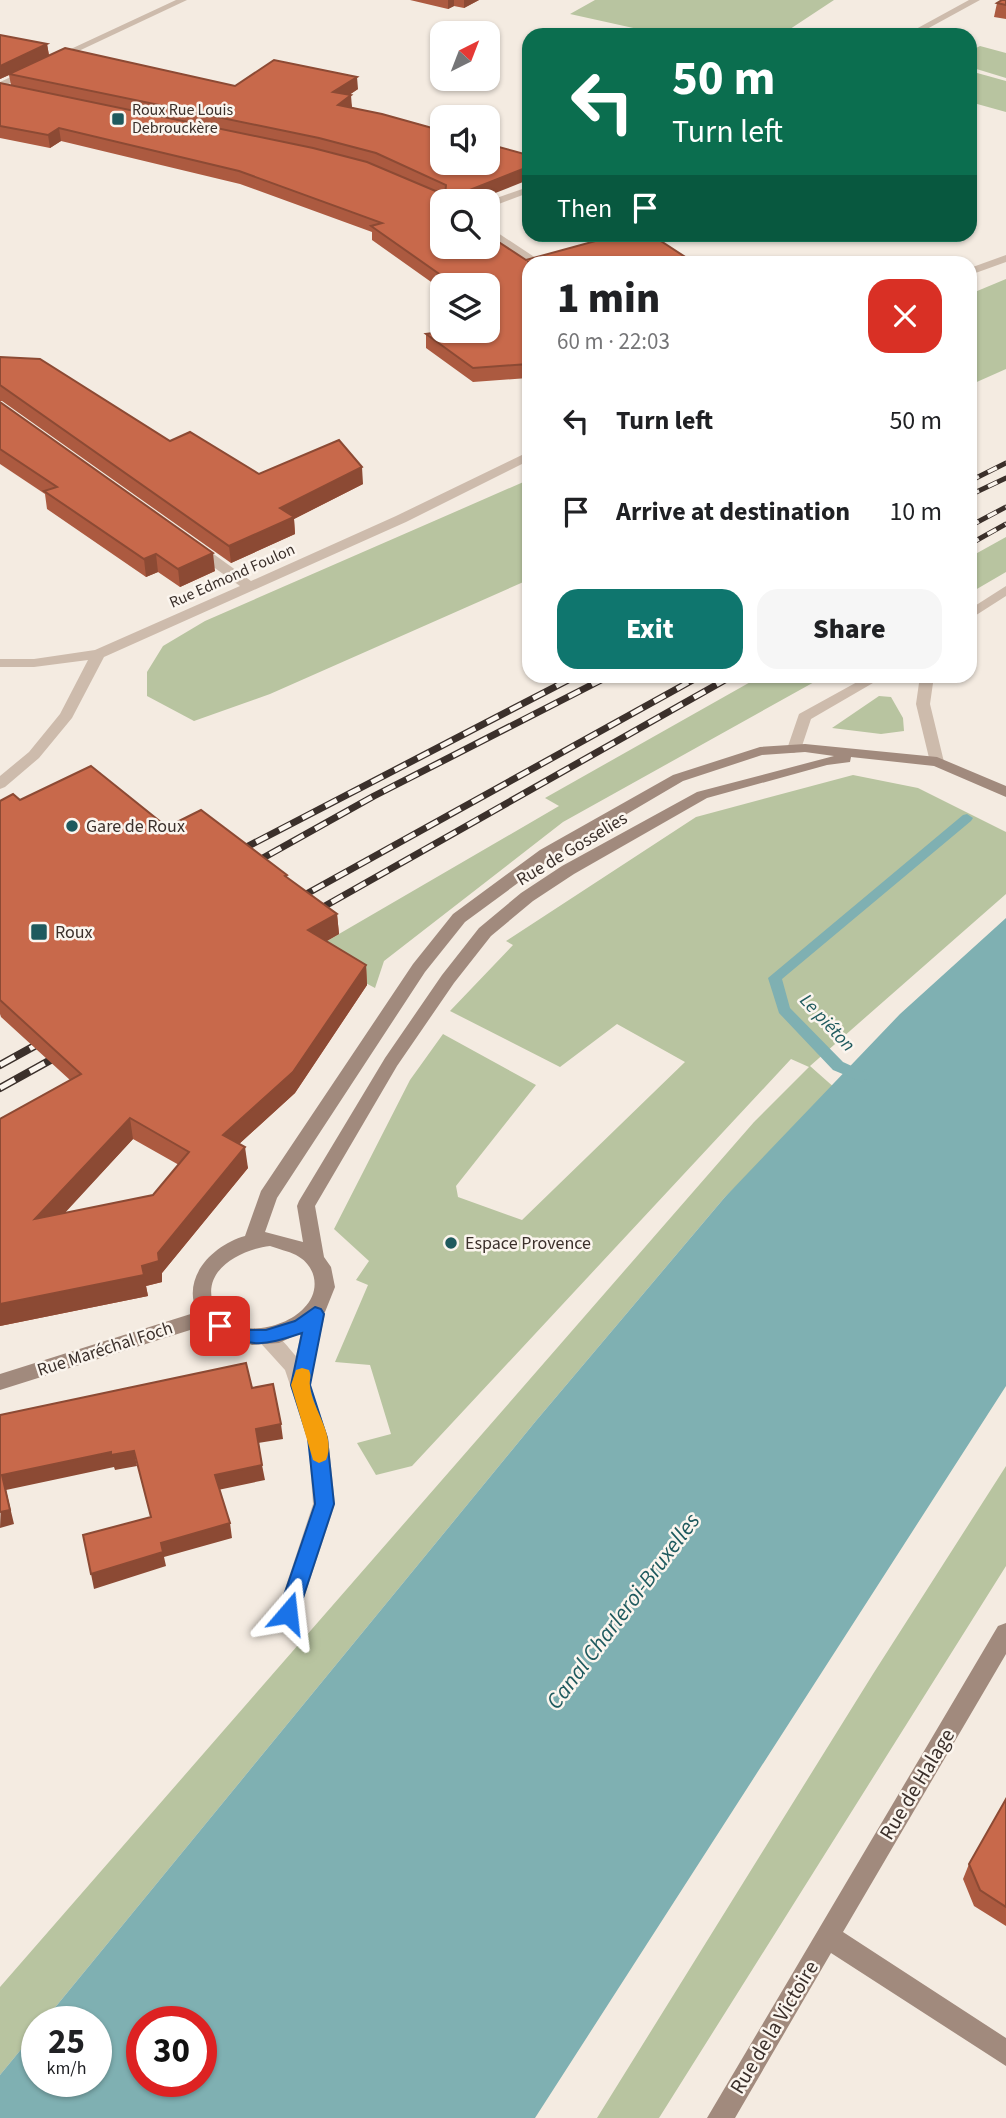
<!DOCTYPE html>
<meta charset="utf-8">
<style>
body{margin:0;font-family:"Source Sans 3",sans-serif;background:#f6f6f6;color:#202124;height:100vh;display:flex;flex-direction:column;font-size:26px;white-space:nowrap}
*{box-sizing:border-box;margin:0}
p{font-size:23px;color:#757577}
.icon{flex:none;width:38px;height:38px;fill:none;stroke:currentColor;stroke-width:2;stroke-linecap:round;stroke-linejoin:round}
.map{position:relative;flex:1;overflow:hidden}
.details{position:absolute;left:522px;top:256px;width:455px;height:427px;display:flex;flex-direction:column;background:#fff;border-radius:21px;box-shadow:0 2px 5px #0004}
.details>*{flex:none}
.banner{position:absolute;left:522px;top:28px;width:455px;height:214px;border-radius:21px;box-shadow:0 2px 5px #0004;background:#0b6e4f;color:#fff;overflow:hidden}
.needle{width:46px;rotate:42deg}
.tools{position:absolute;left:430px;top:21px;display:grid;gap:14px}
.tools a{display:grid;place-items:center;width:70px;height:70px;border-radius:14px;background:#fff;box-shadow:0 2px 5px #0004;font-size:35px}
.speed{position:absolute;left:21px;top:2006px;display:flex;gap:14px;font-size:35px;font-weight:700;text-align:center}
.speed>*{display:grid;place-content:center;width:91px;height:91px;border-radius:50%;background:#fff;box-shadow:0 2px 5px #0004;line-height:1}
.speed small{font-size:18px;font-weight:400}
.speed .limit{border:10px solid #d22;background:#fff;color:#111}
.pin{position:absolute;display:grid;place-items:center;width:60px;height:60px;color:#fff;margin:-30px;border-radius:14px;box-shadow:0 4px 10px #0006}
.me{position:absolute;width:77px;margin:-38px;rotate:17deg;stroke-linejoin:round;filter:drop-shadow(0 0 5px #0008)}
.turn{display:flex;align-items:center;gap:24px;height:147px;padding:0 35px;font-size:32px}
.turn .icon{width:91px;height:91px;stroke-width:2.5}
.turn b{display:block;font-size:49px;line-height:60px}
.then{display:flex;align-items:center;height:66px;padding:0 35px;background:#0003;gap:14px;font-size:26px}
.round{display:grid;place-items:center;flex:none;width:74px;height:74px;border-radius:21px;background:#f6f6f6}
.summary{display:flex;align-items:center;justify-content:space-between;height:119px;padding:0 35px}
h1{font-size:42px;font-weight:800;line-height:52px}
.action{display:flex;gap:14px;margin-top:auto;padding:14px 35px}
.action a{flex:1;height:80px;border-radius:21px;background:#0f766e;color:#fff;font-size:28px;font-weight:800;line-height:80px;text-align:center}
.action a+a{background:#f6f6f6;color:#202124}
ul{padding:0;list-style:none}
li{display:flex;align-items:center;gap:21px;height:91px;padding:0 35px}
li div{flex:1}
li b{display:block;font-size:26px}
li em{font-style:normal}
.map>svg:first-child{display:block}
.green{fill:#b8c4a0}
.water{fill:#7fb0b2;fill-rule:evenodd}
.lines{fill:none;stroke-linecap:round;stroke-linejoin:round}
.stream{fill:#7fb0b2;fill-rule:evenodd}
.street{fill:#cdbbac;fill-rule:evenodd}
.secondary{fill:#a18a7d;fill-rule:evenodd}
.rail-far2-casing{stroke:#3b302b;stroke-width:5}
.rail-far1-casing{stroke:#3b302b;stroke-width:7}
.rail-casing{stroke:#3b302b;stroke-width:8}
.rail-far2{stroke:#fbf5ee;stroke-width:3.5;stroke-dasharray:10;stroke-linecap:butt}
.rail-far1{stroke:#fbf5ee;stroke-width:4.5;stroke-dasharray:13;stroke-linecap:butt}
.rail{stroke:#fbf5ee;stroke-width:5;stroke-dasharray:17;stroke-linecap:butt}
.wall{fill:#ac5a40;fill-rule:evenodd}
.shaded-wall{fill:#8c4a34}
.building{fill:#c8694b;stroke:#8c4a34;stroke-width:2;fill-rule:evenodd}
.route{fill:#1a73e8;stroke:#114b97;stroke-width:2}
.slow{fill:#f59e0b}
.poi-dot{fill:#1f5a5e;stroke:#fbf5ee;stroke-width:2.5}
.labels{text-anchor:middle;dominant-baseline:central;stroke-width:5;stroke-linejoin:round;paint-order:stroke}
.far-poi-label{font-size:16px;fill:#3b302b;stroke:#fbf5ee;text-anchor:start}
.far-street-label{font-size:16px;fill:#3b302b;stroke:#fbf5ee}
.poi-label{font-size:18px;fill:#3b302b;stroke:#fbf5ee;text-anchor:start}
.street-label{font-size:18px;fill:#3b302b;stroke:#fbf5ee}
.water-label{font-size:19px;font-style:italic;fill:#1f5a5e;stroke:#fbf5ee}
.near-street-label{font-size:21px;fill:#3b302b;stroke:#fbf5ee}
.near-water-label{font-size:23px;font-style:italic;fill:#1f5a5e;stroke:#fbf5ee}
</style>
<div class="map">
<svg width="1006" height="2118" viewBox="0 0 1006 2118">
<rect width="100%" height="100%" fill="#f4ebe1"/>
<path class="green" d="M 595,0 L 834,0 L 781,35 L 665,35 L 570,14 Z
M 980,46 L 1006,53 L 1006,78 L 970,67 L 970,51 Z
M 970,71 L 1006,81 L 1006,112 L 970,102 Z
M 1006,279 L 1006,369 L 970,385 L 970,294 Z
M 528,480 L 528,580 L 270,694 L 194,721 L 147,696 L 147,672 L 163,646 L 205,621 Z
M 1006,537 L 1006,572 L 970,593 L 970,557 Z
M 761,676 L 825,676 L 563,822 L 384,961 L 375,988 L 308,952 L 559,806 L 545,798 Z
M 879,696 L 891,697 L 903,718 L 904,731 L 881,734 L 832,728 Z
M 853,775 L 918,788 L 1006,832 L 1006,894 L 810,1066 L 836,1089 L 725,1197 L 535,1422 L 44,2021 L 37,2021 L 37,2030 L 0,2075 L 0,1987 L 754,1122 L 809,1067 L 791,1059 L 412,1466 L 376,1475 L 357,1443 L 391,1434 L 370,1365 L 335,1362 L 368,1285 L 356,1280 L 369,1261 L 334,1229 L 410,1080 L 443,1034 L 536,1085 L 456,1186 L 458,1197 L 522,1220 L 685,1062 L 617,1024 L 560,1067 L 450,1011 L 513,945 L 506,941 L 696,817 Z
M 1006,1466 L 1006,1566 L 659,2118 L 597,2118 L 873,1674 Z"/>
<path class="water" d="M 1006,918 L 1006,1386 L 535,2118 L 0,2118 L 0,2075 L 37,2030 L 37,2081 L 96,2081 L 96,2021 L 44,2021 L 535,1422 L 725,1197 L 900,1014 ZM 201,2021 L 201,2081 L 142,2081 L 142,2021 Z"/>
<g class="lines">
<path class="stream" d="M 967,814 L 973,818 L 971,821 L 782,979 L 790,1008 L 843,1062 L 867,1073 L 869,1077 L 862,1082 L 833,1070 L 779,1013 L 768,978 L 963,815 Z"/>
<path class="street" d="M 176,0 L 187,0 L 0,88 L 0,82 Z
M 969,0 L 980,0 L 916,35 L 905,35 Z
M 528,187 L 528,193 L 488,208 L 488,201 Z
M 488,228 L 492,229 L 542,262 L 530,262 L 488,236 Z
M 1006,255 L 1006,262 L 970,275 L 970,268 Z
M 528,452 L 528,461 L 406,522 L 104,657 L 72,718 L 39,758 L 5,787 L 0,789 L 0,776 L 29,752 L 60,714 L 88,660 L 34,667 L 0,667 L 0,659 L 34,659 L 95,650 L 240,586 L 191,551 L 191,545 L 201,545 L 251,581 L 396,516 Z
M 1006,586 L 1006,596 L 970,619 L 970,609 Z
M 868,676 L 885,676 L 811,719 L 801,749 L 794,753 L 789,752 L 787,749 L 799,714 Z
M 920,676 L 934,676 L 930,704 L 944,762 L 937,767 L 930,762 L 916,704 Z
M 315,1306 L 322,1308 L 325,1314 L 310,1384 L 328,1438 L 335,1504 L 299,1613 L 296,1620 L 288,1623 L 280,1620 L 277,1613 L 313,1504 L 308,1438 L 285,1370 L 256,1338 L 259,1332 C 275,1327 286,1345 296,1356 L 305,1314 L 308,1308 Z"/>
<path class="secondary" d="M 805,744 L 937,757 L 1006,786 L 1006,797 L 934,766 L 851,757 L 850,762 L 827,765 L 707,798 L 574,874 L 533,901 L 491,936 L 454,983 L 397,1066 L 315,1206 L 324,1257 L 331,1267 L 335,1287 L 325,1312 L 309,1329 L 279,1343 L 252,1345 L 216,1333 L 206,1325 L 0,1390 L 0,1374 L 197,1312 C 181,1277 213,1245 245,1236 L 261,1191 L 413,964 L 453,914 L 540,850 L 673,775 L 760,747 ZM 805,752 L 834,756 L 697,792 L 562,866 L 521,893 L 479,928 L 442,975 L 385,1058 L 299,1201 L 297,1206 L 303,1242 L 265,1232 L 277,1198 L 425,972 L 465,922 L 552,858 L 683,781 L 762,755 ZM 270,1246 C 278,1249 288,1251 296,1255 C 317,1266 321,1291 304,1308 C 284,1330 231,1340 215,1308 C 198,1271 241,1249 270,1246 Z
M 1006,1623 L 1006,1654 L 843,1932 L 1006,2038 L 1006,2066 L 831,1953 L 735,2118 L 707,2118 L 998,1626 Z"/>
<defs>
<path id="rail-far2" d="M 970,481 L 1006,463
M 970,495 L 1006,478
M 970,526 L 1006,507
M 970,544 L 1006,524"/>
<path id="rail-far1" d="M 233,854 L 576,676
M 247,867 L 374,796 L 609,676
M 290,903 L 700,676
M 309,915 L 732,676"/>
<path id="rail" d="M 0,1065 L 49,1038
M 0,1088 L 65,1052"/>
</defs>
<use href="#rail-far2" class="rail-far2-casing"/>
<use href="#rail-far1" class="rail-far1-casing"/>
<use href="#rail" class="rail-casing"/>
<use href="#rail-far2" class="rail-far2"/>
<use href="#rail-far1" class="rail-far1"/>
<use href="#rail" class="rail"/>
</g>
<path class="wall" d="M 410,0 L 479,0 L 464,8 L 454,6 L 448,9 Z
M 1006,0 L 1006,19 L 994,17 L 997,3 Z
M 0,35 L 47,44 L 49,55 L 235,86 L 358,89 L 349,95 L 352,107 L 488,163 L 443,201 L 443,247 L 528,262 L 528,378 L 473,382 L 426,348 L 426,334 L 488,331 L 488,285 L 443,285 L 443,304 L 441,303 L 441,289 L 372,240 L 372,232 L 240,184 L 61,141 L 50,148 L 0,138 L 0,83 L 11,85 L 9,75 L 0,79 Z
M 0,357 L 170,441 L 259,474 L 363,484 L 294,519 L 295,534 L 231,563 L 2,401 L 0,401 Z
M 0,402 L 215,571 L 180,587 L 158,572 L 146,577 L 47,509 L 45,494 L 0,464 Z
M 20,800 L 167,827 L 287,875 L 287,878 L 337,914 L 339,934 L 326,941 L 366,965 L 367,985 L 295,1093 L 239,1144 L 248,1168 L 162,1273 L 162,1282 L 146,1286 L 148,1296 L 0,1326 L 0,1119 L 70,1080 L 1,1017 L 0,1014 L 0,801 ZM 133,1139 L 179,1165 L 153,1195 L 64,1213 Z
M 1006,1799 L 1006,1926 L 974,1906 L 963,1879 L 969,1864 Z"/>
<path class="shaded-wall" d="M 448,0 L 454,0 L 454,6 L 448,9 Z
M 464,0 L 479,0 L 464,8 Z
M 47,44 L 49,56 L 9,74 L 9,75 L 0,79 L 0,66 Z
M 357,77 L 358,89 L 334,105 L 333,92 Z
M 351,95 L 352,108 L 338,105 Z
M 59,128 L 61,141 L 50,148 L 48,135 Z
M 528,167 L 528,180 L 475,201 L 443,201 L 443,214 L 439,202 Z
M 527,364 L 528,364 L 528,378 L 527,378 Z
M 362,467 L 363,484 L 294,519 L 295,534 L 231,563 L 229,546 L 280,508 Z
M 213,553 L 215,571 L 180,587 L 178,569 Z
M 156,554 L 158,572 L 146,577 L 144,559 Z
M 337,914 L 339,934 L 310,951 L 308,930 Z
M 366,965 L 367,985 L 295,1093 L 226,1156 L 223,1135 Z
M 130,1118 L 133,1139 L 40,1240 L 35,1219 Z
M 245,1147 L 248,1168 L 162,1273 L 162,1282 L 146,1286 L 148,1296 L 0,1326 L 0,1304 L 142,1266 L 158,1253 Z
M 281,1424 L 283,1439 L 258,1443 L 256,1429 Z
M 134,1451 L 137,1466 L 115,1470 L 114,1467 L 6,1490 L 14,1524 L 0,1528 L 2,1475 L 111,1452 Z
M 262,1465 L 265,1480 L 218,1490 L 215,1475 Z
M 230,1523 L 232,1538 L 164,1557 L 166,1566 L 94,1589 L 91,1574 L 161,1543 Z"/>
<path class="building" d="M 1002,0 L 1006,0 L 1006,5 L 997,3 Z
M 0,35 L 47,44 L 0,66 Z
M 65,48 L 235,86 L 274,60 L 357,77 L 333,92 L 351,95 L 338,105 L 382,114 L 443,131 L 443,163 L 488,163 L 488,144 L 528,155 L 528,167 L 439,202 L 443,204 L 443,247 L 488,247 L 488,235 L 526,260 L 621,234 L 650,234 L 693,262 L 528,262 L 528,364 L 473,368 L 426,334 L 448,331 L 488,331 L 488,285 L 455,285 L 371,226 L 382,223 L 239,171 L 59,128 L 48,135 L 0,126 L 0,83 L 313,148 L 367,162 L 445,195 L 446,185 L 376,153 L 319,138 L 9,74 Z
M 0,357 L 40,359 L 170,441 L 190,432 L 259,474 L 339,440 L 362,467 L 280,508 L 294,517 L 229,546 L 0,385 Z
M 0,402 L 213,553 L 178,569 L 156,554 L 144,559 L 44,491 L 57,487 L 0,449 Z
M 91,766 L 167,827 L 201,810 L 287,875 L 285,876 L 337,914 L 308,930 L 366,965 L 293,1072 L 223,1135 L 245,1147 L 158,1253 L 159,1261 L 142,1266 L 144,1275 L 0,1304 L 0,1119 L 81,1074 L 0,1000 L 0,801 L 13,794 L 20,800 ZM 130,1118 L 189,1152 L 153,1195 L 35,1219 Z
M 246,1363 L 252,1388 L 273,1384 L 281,1424 L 256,1429 L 262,1465 L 215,1475 L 230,1523 L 161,1543 L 163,1552 L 91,1574 L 83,1535 L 151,1517 L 134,1451 L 111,1455 L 111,1452 L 2,1475 L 10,1510 L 0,1512 L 0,1415 Z
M 1006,1799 L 1006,1907 L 980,1890 L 969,1864 Z"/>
<path class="route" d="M 315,1307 L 321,1309 L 324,1314 L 310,1385 L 327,1438 L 334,1504 L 298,1613 L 296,1620 L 288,1622 L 281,1620 L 278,1613 L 315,1504 L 308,1438 L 291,1385 L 302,1333 C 260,1347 255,1347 214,1331 L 211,1326 L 214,1321 L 220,1319 L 250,1330 L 266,1330 L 295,1321 Z"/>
<path class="slow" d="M 302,1368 L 309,1370 C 312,1377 309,1379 310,1386 C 312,1409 337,1437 326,1460 L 319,1463 L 313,1460 L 291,1385 L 296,1370 Z"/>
<g class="poi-dot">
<rect x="111" y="112" width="14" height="14" rx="3.5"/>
<circle cx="72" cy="826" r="7"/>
<rect x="30" y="923" width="18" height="18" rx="3.5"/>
<circle cx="451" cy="1243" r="7"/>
</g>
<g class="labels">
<g class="far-poi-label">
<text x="132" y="110">Roux Rue Louis<tspan x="132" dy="18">Debrouckère</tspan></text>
</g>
<g class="far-street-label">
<text transform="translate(232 576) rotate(-24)">Rue Edmond Foulon</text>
</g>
<g class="poi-label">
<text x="86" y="826">Gare de Roux</text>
<text x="55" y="932">Roux</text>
<text x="465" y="1243">Espace Provence</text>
</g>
<g class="street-label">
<text transform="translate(572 849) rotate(-31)">Rue de Gosselies</text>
<text transform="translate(105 1349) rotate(-18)">Rue Maréchal Foch</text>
</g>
<g class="water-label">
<text transform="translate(827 1023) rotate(47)">Le piéton</text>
</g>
<g class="near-street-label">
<text transform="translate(917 1784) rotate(-59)">Rue de Halage</text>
<text transform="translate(774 2027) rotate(-59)">Rue de la Victoire</text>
</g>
<g class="near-water-label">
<text transform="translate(623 1611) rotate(-53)">Canal Charleroi-Bruxelles</text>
</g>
</g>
</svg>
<div class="tools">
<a><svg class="needle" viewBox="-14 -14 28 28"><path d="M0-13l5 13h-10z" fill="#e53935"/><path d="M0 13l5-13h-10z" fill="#757577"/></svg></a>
<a><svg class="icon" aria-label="sound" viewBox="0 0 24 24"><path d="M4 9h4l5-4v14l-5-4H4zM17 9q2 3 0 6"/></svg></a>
<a><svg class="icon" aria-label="search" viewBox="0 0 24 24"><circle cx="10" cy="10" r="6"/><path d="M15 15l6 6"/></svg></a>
<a><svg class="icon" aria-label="layers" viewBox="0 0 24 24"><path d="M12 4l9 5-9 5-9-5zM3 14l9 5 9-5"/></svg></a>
</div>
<div class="speed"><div>25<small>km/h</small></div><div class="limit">30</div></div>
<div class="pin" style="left:220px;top:1326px;background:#d93025"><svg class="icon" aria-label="arrive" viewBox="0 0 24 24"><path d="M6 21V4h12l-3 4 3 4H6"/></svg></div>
<svg class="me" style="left:288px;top:1613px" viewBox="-20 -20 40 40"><path d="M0-17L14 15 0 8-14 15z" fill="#1a73e8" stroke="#fff" stroke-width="4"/></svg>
<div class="banner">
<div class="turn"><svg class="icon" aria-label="left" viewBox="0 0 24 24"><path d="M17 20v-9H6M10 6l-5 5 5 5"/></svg><div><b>50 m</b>Turn left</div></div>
<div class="then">Then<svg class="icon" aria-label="arrive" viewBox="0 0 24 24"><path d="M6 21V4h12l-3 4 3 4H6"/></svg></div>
</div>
<section class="details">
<div class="summary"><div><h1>1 min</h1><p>60 m · 22:03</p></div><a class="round" style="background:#d93025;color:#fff"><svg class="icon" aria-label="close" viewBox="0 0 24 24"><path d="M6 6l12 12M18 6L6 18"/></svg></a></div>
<ul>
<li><svg class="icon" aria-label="left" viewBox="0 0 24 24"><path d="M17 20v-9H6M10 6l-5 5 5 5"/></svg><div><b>Turn left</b></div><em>50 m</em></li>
<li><svg class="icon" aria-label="arrive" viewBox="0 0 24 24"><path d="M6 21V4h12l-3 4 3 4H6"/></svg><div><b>Arrive at destination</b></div><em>10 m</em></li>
</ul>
<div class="action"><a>Exit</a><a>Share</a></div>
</section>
</div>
